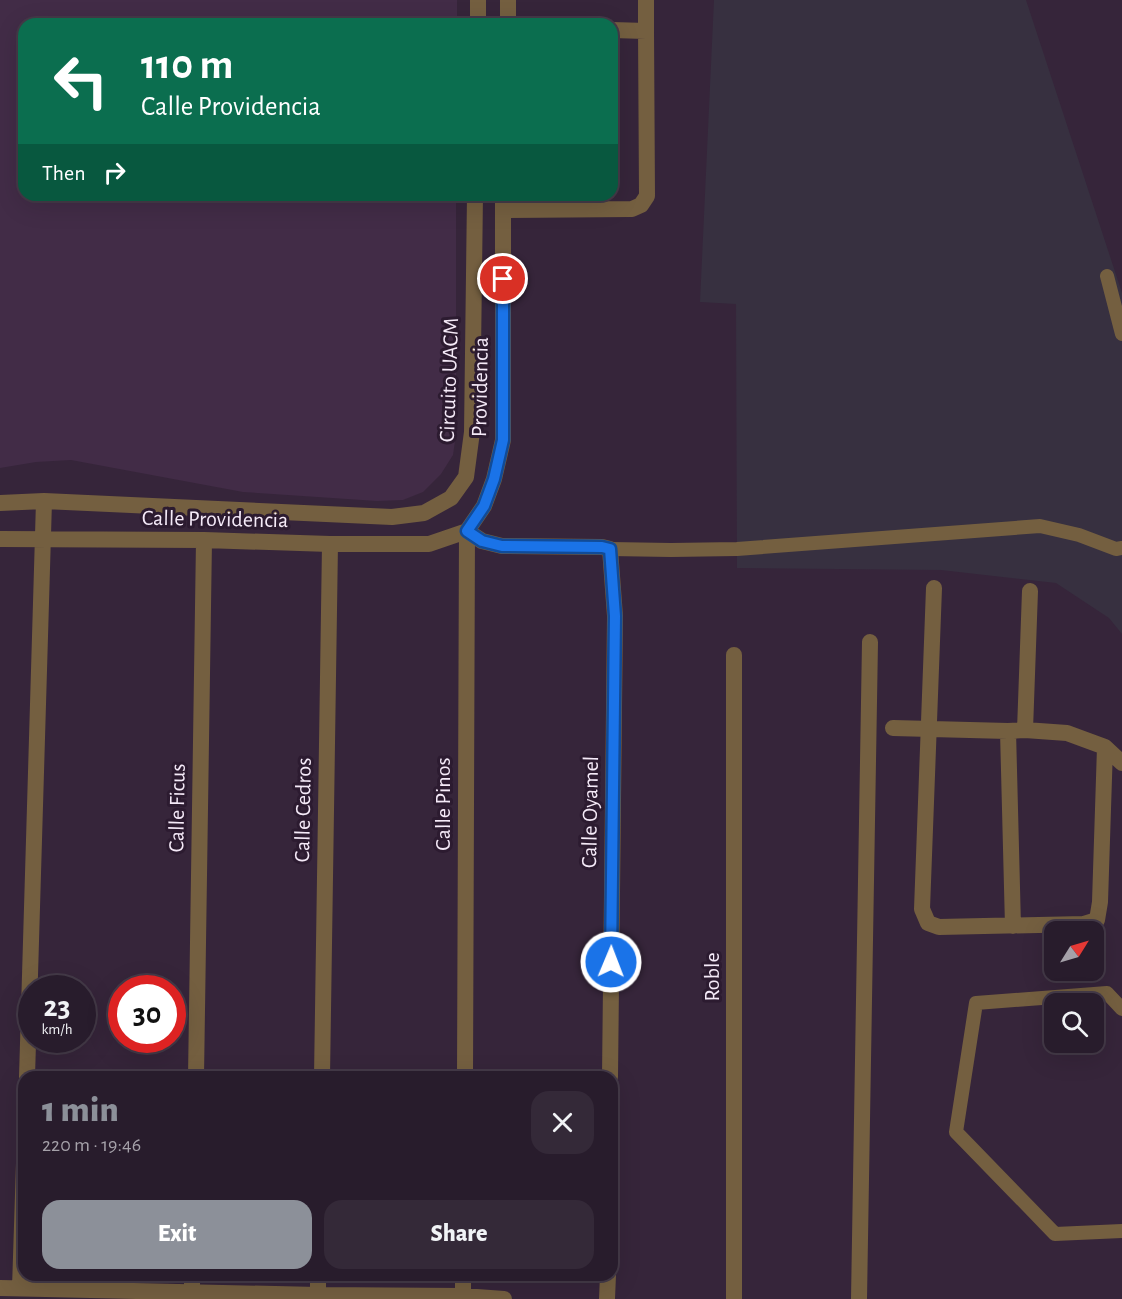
<!DOCTYPE html>
<meta charset="utf-8">
<style>
body{margin:0;font-family:"Alegreya Sans",sans-serif;background:#342938;color:#f1f3f6;height:100vh;display:flex;flex-direction:column;font-size:22px;white-space:nowrap}
*{box-sizing:border-box;margin:0}
p{font-size:20px;color:#a5a1a9}
.icon{flex:none;width:33px;height:33px;fill:none;stroke:currentColor;stroke-width:2;stroke-linecap:round;stroke-linejoin:round}
.map{position:relative;flex:1;overflow:hidden}
.details{position:absolute;left:18px;top:1071px;width:600px;height:210px;display:flex;flex-direction:column;background:#281c2c;border-radius:18px;box-shadow:0 6px 24px #0002,0 0 0 2px #443a48}
.details>*{flex:none}
.hud{position:absolute;left:18px;top:18px;width:600px;height:183px;border-radius:18px;box-shadow:0 6px 24px #0002,0 0 0 2px #443a48;background:#0b6e4f;color:#fff;overflow:hidden}
.needle{width:39px;rotate:53deg}
.tools{position:absolute;left:1044px;top:921px;display:grid;gap:12px}
.tools a{display:grid;place-items:center;width:60px;height:60px;border-radius:12px;background:#281c2c;box-shadow:0 6px 24px #0002,0 0 0 2px #443a48;font-size:30px}
.speed{position:absolute;left:18px;top:975px;display:flex;gap:12px;font-size:30px;font-weight:700;text-align:center}
.speed>*{display:grid;place-content:center;width:78px;height:78px;border-radius:50%;background:#281c2c;box-shadow:0 6px 24px #0002,0 0 0 2px #443a48;line-height:1}
.speed small{font-size:15px;font-weight:400}
.speed .limit{border:9px solid #d22;background:#fff;color:#111}
.pin{position:absolute;display:grid;place-items:center;width:51px;height:51px;color:#fff;margin:-26px;border:3px solid #fff;border-radius:50%;box-shadow:0 2px 6px #0007}
.me{position:absolute;width:66px;margin:-33px;rotate:1deg;stroke-linejoin:round;filter:drop-shadow(0 0 4px #0008)}
.turn{display:flex;align-items:center;gap:21px;height:126px;padding:0 24px;font-size:27px}
.turn .icon{width:78px;height:78px;stroke-width:2.5}
.turn b{display:block;font-size:42px;line-height:51px}
.then{display:flex;align-items:center;height:57px;padding:0 24px;background:#0003;gap:12px;font-size:22px}
.round{display:grid;place-items:center;flex:none;width:63px;height:63px;border-radius:18px;background:#342938}
.headline{display:flex;align-items:center;justify-content:space-between;height:102px;padding:0 24px}
h1{font-size:36px;font-weight:800;line-height:45px;color:#8c9099}
.primary-button{display:flex;gap:12px;margin-top:auto;padding:12px 24px}
.primary-button a{flex:1;height:69px;border-radius:18px;background:#8c9099;color:#fff;font-size:24px;font-weight:800;line-height:69px;text-align:center}
.primary-button a+a{background:#342938;color:#f1f3f6}
.map>svg:first-child{display:block}
.industrial{fill:#373040}
.built{fill:#422c47}
.lines{fill:none;stroke-linecap:round;stroke-linejoin:round}
.service{stroke:#745f40;stroke-width:14}
.minor{stroke:#745f40;stroke-width:16}
.route-casing{stroke:#114b97;stroke-width:15}
.route{stroke:#1a73e8;stroke-width:10}
.labels{text-anchor:middle;dominant-baseline:central;stroke-width:6;stroke-linejoin:round;paint-order:stroke}
.street-label{font-size:22px;fill:#f5eaf8;stroke:#2c1b30}
</style>
<div class="map">
<svg width="1122" height="1299" viewBox="0 0 1122 1299">
<rect width="100%" height="100%" fill="#36253a"/>
<path class="industrial" d="M 714,0 L 1026,0 L 1122,293 L 1122,634 L 1109,618 L 1056,583 L 941,570 L 737,568 L 736,304 L 700,302 Z"/>
<path class="built" d="M 0,0 L 457,0 L 457,24 L 24,24 L 24,195 L 456,195 L 456,434 L 453,455 L 441,474 L 423,492 L 403,500 L 377,501 L 243,492 L 71,460 L 36,462 L 0,468 Z"/>
<g class="lines">
<path class="service" d="M 1107,276 L 1122,334
M 610,549 L 671,550 L 737,549 L 1040,526 L 1079,535 L 1116,549 L 1122,548
M 1122,1009 L 1107,993 L 976,1003 L 956,1132 L 1055,1234 L 1122,1231"/>
<path class="minor" d="M 478,24 L 478,0
M 508,24 L 508,0
M 646,31 L 646,0
M 503,210 L 632,209 L 641,205 L 647,196 L 646,31 L 612,30
M 0,503 L 44,501 L 392,517 L 424,513 L 451,498 L 466,477 L 472,432 L 475,195
M 467,531 L 482,541 L 502,546 L 602,547 L 610,549 L 615,616 L 610,1077
M 0,539 L 204,540 L 330,544 L 429,544 L 467,531 L 484,506 L 494,479 L 503,440 L 503,195
M 934,588 L 922,909 L 928,923 L 939,927 L 1084,924 L 1097,920 L 1100,902 L 1105,747
M 893,728 L 1008,731 L 1025,730 L 1067,733 L 1105,747 L 1122,763
M 1025,730 L 1030,591
M 1008,731 L 1013,926
M 27,1077 L 44,501
M 196,1077 L 204,540
M 322,1077 L 330,544
M 465,1077 L 467,531
M 0,1288 L 318,1295 L 463,1296 L 504,1299
M 20,1288 L 24,1163
M 192,1292 L 192,1275
M 318,1295 L 318,1275
M 463,1296 L 463,1275
M 607,1299 L 608,1275
M 734,1299 L 734,655
M 859,1299 L 870,642"/>
</g>
<g class="lines">
<defs>
<path id="route" d="M 503,279 L 503,440 L 494,479 L 484,506 L 467,531 L 482,541 L 502,546 L 602,547 L 610,549 L 615,616 L 611,962"/>
</defs>
<use href="#route" class="route-casing"/>
<use href="#route" class="route"/>
</g>
<g class="labels">
<g class="street-label">
<text transform="translate(449 380) rotate(-88)">Circuito UACM</text>
<text transform="translate(480 387) rotate(-89)">Providencia</text>
<text transform="translate(215 519) rotate(1)">Calle Providencia</text>
<text transform="translate(443 804) rotate(-90)">Calle Pinos</text>
<text transform="translate(177 808) rotate(-89)">Calle Ficus</text>
<text transform="translate(303 810) rotate(-89)">Calle Cedros</text>
<text transform="translate(590 812) rotate(-89)">Calle Oyamel</text>
<text transform="translate(712 977) rotate(-90)">Roble</text>
</g>
</g>
</svg>
<div class="tools">
<a><svg class="needle" viewBox="-14 -14 28 28"><path d="M0-13l5 13h-10z" fill="#e53935"/><path d="M0 13l5-13h-10z" fill="#a5a1a9"/></svg></a>
<a><svg class="icon" aria-label="search" viewBox="0 0 24 24"><circle cx="10" cy="10" r="6"/><path d="M15 15l6 6"/></svg></a>
</div>
<div class="speed"><div>23<small>km/h</small></div><div class="limit">30</div></div>
<div class="pin" style="left:503px;top:279px;background:#d93025"><svg class="icon" aria-label="arrive" viewBox="0 0 24 24"><path d="M6 21V4h12l-3 4 3 4H6"/></svg></div>
<svg class="me" style="left:611px;top:962px" viewBox="-20 -20 40 40"><circle r="17" fill="#1a73e8" stroke="#fff" stroke-width="3"/><path d="M0-11L8 9 0 5-8 9z" fill="#fff"/></svg>
<div class="hud">
<div class="turn"><svg class="icon" aria-label="left" viewBox="0 0 24 24"><path d="M17 20v-9H6M10 6l-5 5 5 5"/></svg><div><b>110 m</b>Calle Providencia</div></div>
<div class="then">Then<svg class="icon" aria-label="right" viewBox="0 0 24 24"><path d="M7 20v-9h11M14 6l5 5-5 5"/></svg></div>
</div>
<section class="details">
<div class="headline"><div><h1>1 min</h1><p>220 m · 19:46</p></div><a class="round"><svg class="icon" aria-label="close" viewBox="0 0 24 24"><path d="M6 6l12 12M18 6L6 18"/></svg></a></div>
<div class="primary-button"><a>Exit</a><a>Share</a></div>
</section>
</div>
